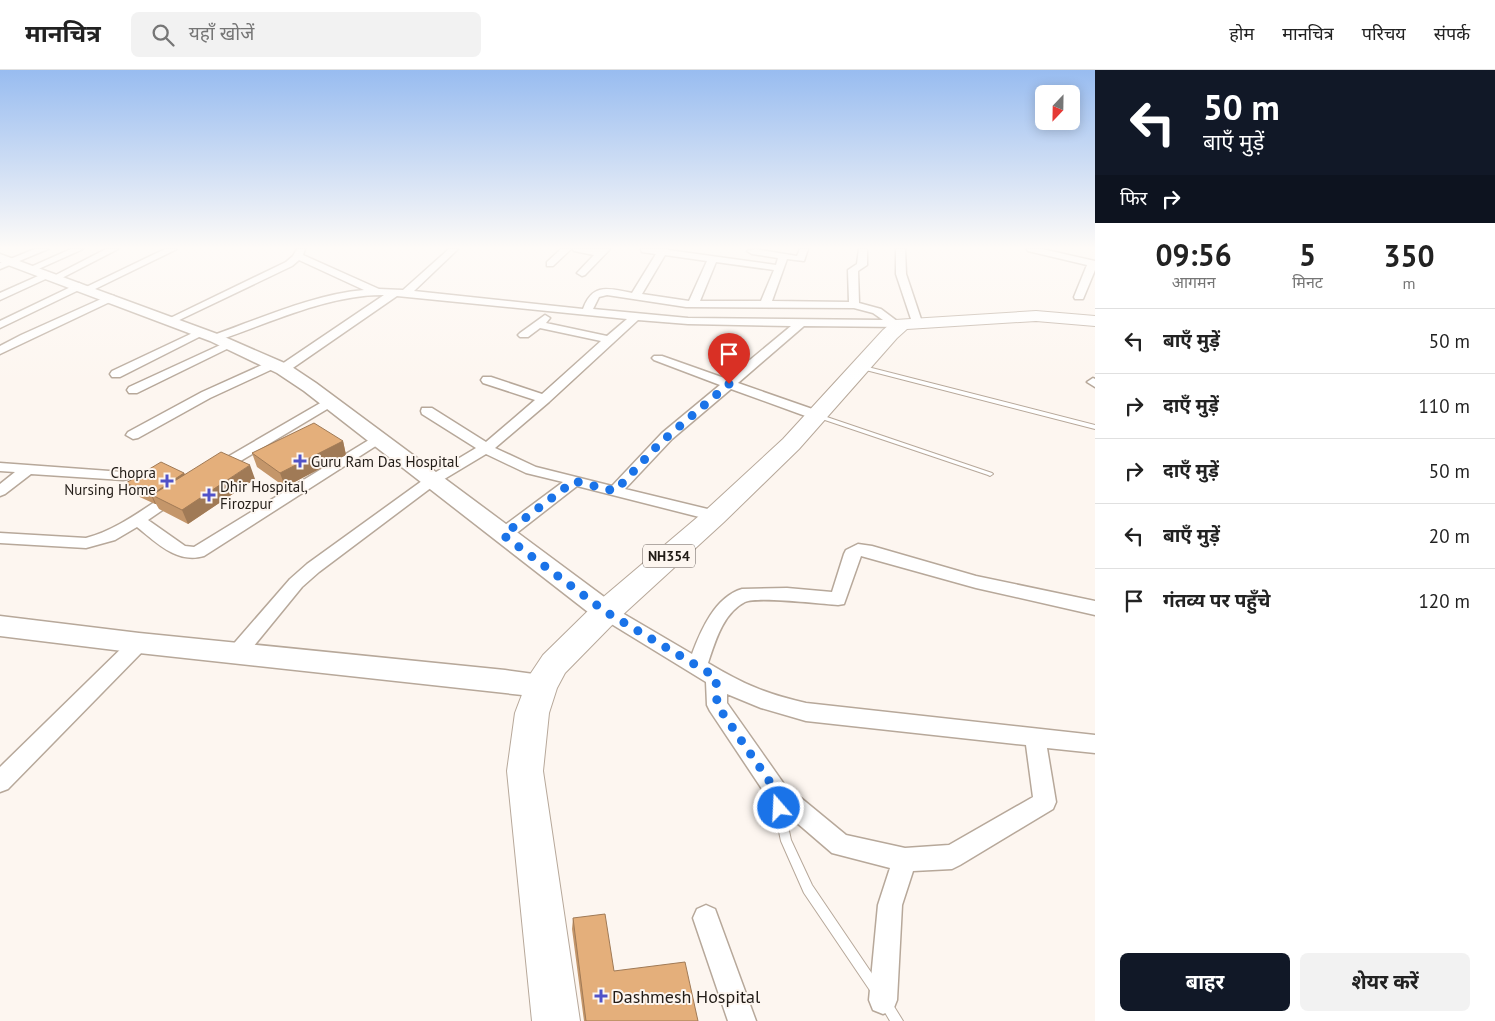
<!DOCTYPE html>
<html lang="hi">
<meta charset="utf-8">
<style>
body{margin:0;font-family:"PT Sans","Noto Sans Devanagari",sans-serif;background:#f2f2f2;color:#222;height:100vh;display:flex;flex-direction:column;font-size:19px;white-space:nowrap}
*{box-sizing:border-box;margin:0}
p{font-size:16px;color:#767676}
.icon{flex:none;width:28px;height:28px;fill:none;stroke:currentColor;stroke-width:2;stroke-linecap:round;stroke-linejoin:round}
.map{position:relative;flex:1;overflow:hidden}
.sheet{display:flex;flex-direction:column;background:#fff;width:400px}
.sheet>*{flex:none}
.hud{background:#111827;color:#fff;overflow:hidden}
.needle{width:32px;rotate:202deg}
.tools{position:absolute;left:1035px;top:15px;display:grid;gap:10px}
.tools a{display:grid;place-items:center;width:45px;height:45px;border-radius:8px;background:#fff;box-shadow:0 2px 12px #0003;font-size:25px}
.pin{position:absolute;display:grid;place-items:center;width:42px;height:42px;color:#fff;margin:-51px -21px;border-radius:50% 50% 50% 0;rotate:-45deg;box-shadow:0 0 5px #0007}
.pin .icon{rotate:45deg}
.me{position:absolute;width:55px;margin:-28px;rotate:341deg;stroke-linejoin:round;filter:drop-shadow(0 0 4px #0008)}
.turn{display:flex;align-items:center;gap:18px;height:105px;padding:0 25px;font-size:22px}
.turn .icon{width:65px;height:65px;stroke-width:2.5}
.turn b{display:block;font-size:35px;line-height:42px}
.then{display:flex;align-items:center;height:48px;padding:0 25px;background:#0003;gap:10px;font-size:19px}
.eta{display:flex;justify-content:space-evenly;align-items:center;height:85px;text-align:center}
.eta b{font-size:30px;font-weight:700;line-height:35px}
.primary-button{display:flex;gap:10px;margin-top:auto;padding:10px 25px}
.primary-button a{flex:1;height:58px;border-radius:8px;background:#111827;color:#fff;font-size:20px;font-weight:700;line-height:58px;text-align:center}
.primary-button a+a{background:#f2f2f2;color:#222}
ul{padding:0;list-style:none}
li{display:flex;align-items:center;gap:15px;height:65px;padding:0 25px;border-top:1px solid #e0e0e0}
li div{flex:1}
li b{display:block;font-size:19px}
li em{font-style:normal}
header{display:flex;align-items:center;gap:30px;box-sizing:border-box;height:70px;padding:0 25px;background:#fff;border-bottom:1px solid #e0e0e0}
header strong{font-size:24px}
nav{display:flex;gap:28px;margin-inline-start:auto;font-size:18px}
.search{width:350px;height:45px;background:#f2f2f2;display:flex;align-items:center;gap:12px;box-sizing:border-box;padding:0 18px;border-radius:8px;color:#767676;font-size:19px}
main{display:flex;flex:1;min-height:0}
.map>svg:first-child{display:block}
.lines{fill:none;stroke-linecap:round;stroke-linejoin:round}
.lane-casing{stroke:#b7a89a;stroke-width:2}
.street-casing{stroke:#b7a89a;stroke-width:3}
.secondary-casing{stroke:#b7a89a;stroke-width:3}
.highway-casing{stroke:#b7a89a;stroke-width:2}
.lane{fill:#fff;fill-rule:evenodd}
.street{fill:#fff;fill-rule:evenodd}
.secondary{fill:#fff;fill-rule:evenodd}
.highway{fill:#fff;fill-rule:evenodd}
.wall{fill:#c4966a}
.shaded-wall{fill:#a07a56}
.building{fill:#e4af7b;stroke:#a07a56}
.route{stroke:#1a73e8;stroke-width:9;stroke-dasharray:0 16.2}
.poi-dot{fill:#5152c8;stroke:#fdf6f0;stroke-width:2}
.labels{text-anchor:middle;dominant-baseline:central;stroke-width:4;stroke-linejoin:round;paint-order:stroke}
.shield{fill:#fdf6f0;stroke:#645d58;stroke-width:1}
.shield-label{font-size:14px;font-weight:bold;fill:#221c17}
.poi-label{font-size:15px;fill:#221c17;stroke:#fdf6f0;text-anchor:start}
.near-poi-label{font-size:18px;fill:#221c17;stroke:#fdf6f0;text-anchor:start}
</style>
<header>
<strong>मानचित्र</strong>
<div class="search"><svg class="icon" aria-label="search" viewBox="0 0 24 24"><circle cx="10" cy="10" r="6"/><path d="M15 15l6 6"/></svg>यहाँ खोजें</div>
<nav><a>होम</a><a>मानचित्र</a><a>परिचय</a><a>संपर्क</a></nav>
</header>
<main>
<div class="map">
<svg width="1095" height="951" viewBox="0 0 1095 951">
<rect width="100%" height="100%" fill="#fdf6f0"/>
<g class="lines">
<defs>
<path id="lane" d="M 860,295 L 1095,355 L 1095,359 L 858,298 L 857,297 Z
M 818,344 L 992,403 L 993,404 L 990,406 L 988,405 L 816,347 L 816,345 Z
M 777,724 L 781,726 L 782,729 L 791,770 L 812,815 L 879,914 L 881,918 L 879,922 L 875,924 L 871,922 L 804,823 L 781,771 L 772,729 L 773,726 Z
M 886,928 L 890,930 L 903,951 L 890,951 L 880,934 L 882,930 Z"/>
<path id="street" d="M 35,179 L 48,179 L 0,199 L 0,193 Z
M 71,179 L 83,179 L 34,201 L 31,202 L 26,199 Z
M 106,179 L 118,179 L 58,210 L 52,210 L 50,208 Z
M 165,179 L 177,179 L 91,221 L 83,221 L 82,219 Z
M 297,179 L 305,179 L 303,185 L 379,219 L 403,220 L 449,179 L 458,179 L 414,221 L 583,239 C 593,212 609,219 632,223 L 656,184 L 642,182 L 641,179 L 668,179 L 668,180 L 776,195 L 778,188 L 752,184 L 747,181 L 755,179 L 797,186 L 800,179 L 808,179 L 804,191 L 787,189 L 772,231 L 849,232 L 848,200 L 857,194 L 859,179 L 867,179 L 867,195 L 858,201 L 859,233 L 881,239 L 897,251 L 906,252 L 907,254 L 902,257 L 804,256 L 738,313 L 821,342 L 823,345 L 821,348 L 811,348 L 731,319 L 672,369 L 625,419 L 720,442 L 723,446 L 720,450 L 715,451 L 577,416 L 509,469 L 503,470 L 497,469 L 495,465 L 497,461 L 563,412 L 526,403 L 486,384 L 436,414 L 319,502 L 302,517 L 244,588 L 237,590 L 230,588 L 228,583 L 230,578 L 290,509 L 307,494 L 426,408 L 476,378 L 422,344 L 421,341 L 422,338 L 432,338 L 486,372 L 535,330 L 483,313 L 481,310 L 483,307 L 491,307 L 542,324 L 601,271 L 540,258 L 528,267 L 520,267 L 518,265 L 520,263 L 545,245 L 550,248 L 546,253 L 607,266 L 627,249 L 397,226 L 287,302 L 279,302 L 277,299 L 279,296 L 384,225 C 330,224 270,253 219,270 L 211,270 L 209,268 L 211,266 C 259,249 314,224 364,220 L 299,190 L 292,196 L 173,253 L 169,254 L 164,251 L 286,192 L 293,186 ZM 665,185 L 707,191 L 689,231 L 642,224 ZM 716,192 L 774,200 L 761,231 L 700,231 ZM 607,225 L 686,237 L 854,238 L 873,243 L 883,250 L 688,248 L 593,239 L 599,227 ZM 638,250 L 688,254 L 791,256 L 727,309 L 662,286 L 654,286 L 652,288 L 654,290 L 720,315 L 662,363 L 612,416 L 536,397 L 495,378 L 549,332 Z
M 561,179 L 571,179 L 553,196 L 547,196 L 547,192 Z
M 573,179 L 610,179 L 585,205 L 582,206 L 577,203 L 594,185 L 574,181 Z
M 896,179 L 905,179 L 906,204 L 922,252 L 921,254 L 913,254 L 912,252 L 896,204 Z
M 1027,179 L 1042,179 L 1095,191 L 1095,200 L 1083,229 L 1075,229 L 1074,227 L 1087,195 L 1028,181 Z
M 47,202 L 52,205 L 50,207 L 0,230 L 0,223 Z
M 79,213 L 84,216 L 83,218 L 0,258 L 0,251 Z
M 110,225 L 114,226 L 115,228 L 114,230 L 0,284 L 0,276 L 21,265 Z
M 199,260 L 205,263 L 203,265 L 120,307 L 112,307 L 110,304 L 112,301 Z
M 229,271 L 233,272 L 235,274 L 233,276 L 137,323 L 129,323 L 127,320 L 129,317 Z
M 273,290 L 277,291 L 279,294 L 277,297 L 210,328 L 138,368 L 133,369 L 126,365 L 128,362 L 202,322 Z
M 1093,308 L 1095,309 L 1095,317 L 1087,312 Z
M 329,328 L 335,332 L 334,335 L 222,402 L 212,402 L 210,399 L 212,396 Z
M 377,365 L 382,366 L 384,369 L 382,372 L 204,486 C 177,494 157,473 137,457 L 115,470 L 86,478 L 0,473 L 0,463 L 86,468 C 117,460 143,439 170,422 L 180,422 L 183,425 L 180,428 L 148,450 L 185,476 L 194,477 Z
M 0,393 L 123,402 L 128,403 L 130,406 L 128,409 L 123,410 L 31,404 L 5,424 L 0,426 L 0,414 L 15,402 L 0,401 Z
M 858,474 L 872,476 L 976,506 L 1095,531 L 1095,545 L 976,518 L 861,486 L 844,534 L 838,535 C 821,534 758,526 745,532 C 723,543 715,572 708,593 C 743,614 766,624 806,633 L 1095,665 L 1095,683 L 1047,678 L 1056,732 L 1053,739 L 960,795 L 952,799 L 913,801 L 902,835 L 897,930 L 893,940 L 883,944 L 873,940 L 869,930 L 878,835 L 890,798 L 832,783 L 768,728 L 710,641 L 707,635 L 706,612 L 600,547 L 597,542 L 600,537 L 606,535 L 612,537 L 692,584 C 701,560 715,527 742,519 L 787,518 L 832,522 L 844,484 L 846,480 ZM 727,624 L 761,638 L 806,651 L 1026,675 L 1033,727 L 949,775 L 905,778 L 846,765 L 784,714 L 727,633 Z
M 139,566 L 146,568 L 148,573 L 146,578 L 8,719 L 0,722 L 0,697 L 132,568 Z
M 706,835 L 715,839 L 756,951 L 728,951 L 693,848 L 697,839 Z"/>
<path id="secondary" d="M 0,184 L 220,265 L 289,295 L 316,313 L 615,535 L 618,542 L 615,549 L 606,551 L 597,549 L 304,321 L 277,303 L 210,271 L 0,192 Z
M 0,546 L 139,563 L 505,600 L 541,605 L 551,608 L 555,616 L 551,624 L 541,627 L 139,583 L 0,566 Z"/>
<path id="highway" d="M 1036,241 L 1095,246 L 1095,256 L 1036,251 L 907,259 L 897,268 L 799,379 L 724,452 L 617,550 L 565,603 L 557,618 L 549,643 L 543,701 L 580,951 L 532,951 L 507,701 L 515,643 L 529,606 L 543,585 L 595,534 L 706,440 L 783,369 L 883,260 L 895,250 Z"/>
</defs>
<use href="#lane" class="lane-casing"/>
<use href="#street" class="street-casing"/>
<use href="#secondary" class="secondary-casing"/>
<use href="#highway" class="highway-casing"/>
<use href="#lane" class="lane"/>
<use href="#street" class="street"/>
<use href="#secondary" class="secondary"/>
<use href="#highway" class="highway"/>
</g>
<path class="wall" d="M 343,371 L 346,385 L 285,417 L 257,397 L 252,383 Z
M 184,403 L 185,404 L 255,409 L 188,454 L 159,439 L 156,434 L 155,434 L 131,423 L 126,413 Z
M 573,848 L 614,901 L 698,951 L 584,951 L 572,859 Z"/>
<path class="shaded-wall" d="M 343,371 L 346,385 L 285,417 L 280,403 Z
M 250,395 L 255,409 L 188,454 L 182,440 Z
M 184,403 L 189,413 L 152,425 L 156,434 L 155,434 L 151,425 Z"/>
<path class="building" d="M 314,353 L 343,371 L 280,403 L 252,383 Z
M 221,382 L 250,395 L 182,440 L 152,425 Z
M 161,392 L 184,403 L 151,425 L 126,413 Z
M 605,844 L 614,901 L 685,892 L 698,951 L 586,951 L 573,848 Z"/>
<linearGradient id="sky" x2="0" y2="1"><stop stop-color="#98bcf0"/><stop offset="0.57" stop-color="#fefbf8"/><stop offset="1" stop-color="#fefbf8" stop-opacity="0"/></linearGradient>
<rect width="1095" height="312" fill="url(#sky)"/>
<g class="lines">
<path class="route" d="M 729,314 L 660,373 L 615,421 L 574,411 L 503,465 L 606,542 L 716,607 L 717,635 L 776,721 L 779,738"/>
</g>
<g class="poi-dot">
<path d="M297.5 383.5h5v5h5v5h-5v5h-5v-5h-5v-5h5z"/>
<path d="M164.5 403.5h5v5h5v5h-5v5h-5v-5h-5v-5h5z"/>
<path d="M206.5 417.5h5v5h5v5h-5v5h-5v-5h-5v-5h5z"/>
<path d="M598.5 918.5h5v5h5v5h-5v5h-5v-5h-5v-5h5z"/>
</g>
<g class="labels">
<rect class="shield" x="643" y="474.5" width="52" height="23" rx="4"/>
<g class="shield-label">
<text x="669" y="486">NH354</text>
</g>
<g class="poi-label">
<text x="311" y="391">Guru Ram Das Hospital</text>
<text x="156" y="402" text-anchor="end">Chopra<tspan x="156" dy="17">Nursing Home</tspan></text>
<text x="220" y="416">Dhir Hospital,<tspan x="220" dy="17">Firozpur</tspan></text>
</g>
<g class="near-poi-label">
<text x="612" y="926">Dashmesh Hospital</text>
</g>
</g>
</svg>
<div class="tools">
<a><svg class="needle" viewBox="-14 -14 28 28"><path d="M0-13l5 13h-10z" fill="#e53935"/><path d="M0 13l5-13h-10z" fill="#767676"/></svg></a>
</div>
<div class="pin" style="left:729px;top:314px;background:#d93025"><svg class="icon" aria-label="arrive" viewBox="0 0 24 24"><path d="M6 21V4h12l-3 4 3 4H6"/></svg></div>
<svg class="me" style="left:779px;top:738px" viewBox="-20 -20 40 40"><circle r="17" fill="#1a73e8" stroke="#fff" stroke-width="3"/><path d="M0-11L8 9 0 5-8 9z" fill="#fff"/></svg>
</div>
<section class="sheet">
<div class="hud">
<div class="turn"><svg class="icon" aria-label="left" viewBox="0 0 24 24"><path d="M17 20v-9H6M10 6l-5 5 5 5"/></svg><div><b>50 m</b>बाएँ मुड़ें</div></div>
<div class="then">फिर<svg class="icon" aria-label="right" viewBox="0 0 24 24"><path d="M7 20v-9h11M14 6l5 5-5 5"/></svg></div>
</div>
<div class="eta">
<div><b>09:56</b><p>आगमन</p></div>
<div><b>5</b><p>मिनट</p></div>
<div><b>350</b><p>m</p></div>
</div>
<ul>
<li><svg class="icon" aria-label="left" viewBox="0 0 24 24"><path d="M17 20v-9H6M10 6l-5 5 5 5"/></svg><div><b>बाएँ मुड़ें</b></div><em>50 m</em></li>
<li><svg class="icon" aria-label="right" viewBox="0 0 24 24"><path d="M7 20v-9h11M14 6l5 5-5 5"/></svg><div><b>दाएँ मुड़ें</b></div><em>110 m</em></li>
<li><svg class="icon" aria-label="right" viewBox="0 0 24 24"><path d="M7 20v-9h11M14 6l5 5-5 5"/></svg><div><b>दाएँ मुड़ें</b></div><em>50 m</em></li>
<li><svg class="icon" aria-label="left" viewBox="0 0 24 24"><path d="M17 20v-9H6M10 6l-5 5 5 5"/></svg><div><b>बाएँ मुड़ें</b></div><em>20 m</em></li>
<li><svg class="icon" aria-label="arrive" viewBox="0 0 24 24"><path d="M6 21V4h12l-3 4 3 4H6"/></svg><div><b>गंतव्य पर पहुँचे</b></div><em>120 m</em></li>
</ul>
<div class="primary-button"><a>बाहर</a><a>शेयर करें</a></div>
</section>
</main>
